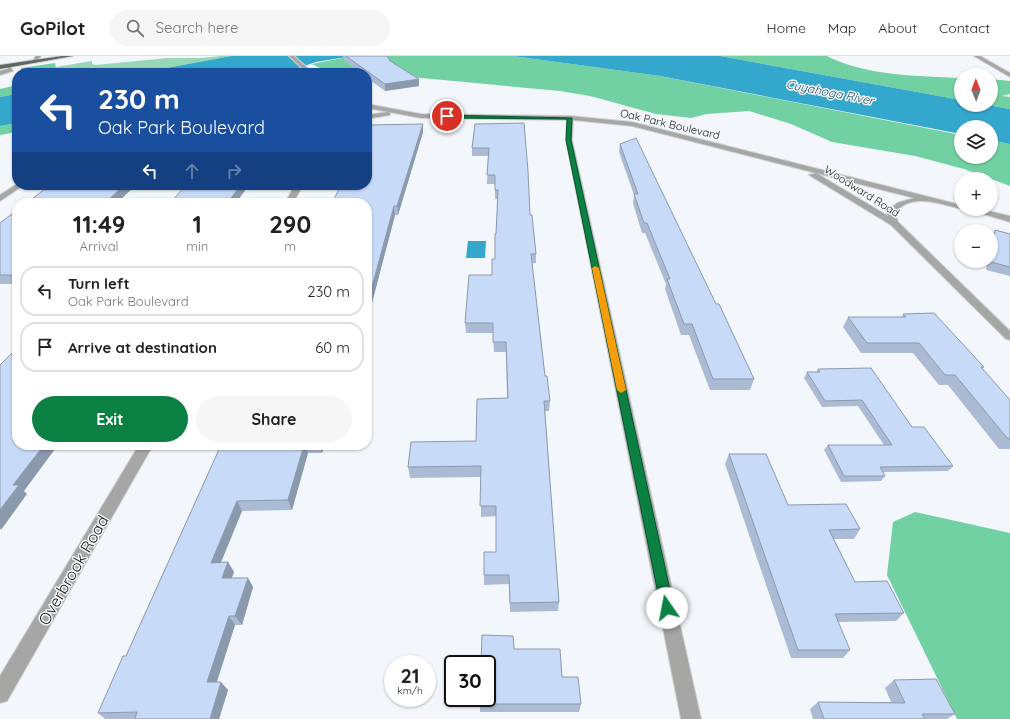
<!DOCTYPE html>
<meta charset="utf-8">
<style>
body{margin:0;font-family:Quicksand,sans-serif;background:#f6f6f6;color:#222;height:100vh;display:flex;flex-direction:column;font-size:15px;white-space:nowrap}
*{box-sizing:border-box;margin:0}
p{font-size:13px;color:#767676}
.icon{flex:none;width:22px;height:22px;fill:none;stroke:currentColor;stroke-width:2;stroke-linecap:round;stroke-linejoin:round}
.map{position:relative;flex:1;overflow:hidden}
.panel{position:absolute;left:12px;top:142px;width:360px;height:252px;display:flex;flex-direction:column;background:#fff;border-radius:16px;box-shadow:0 1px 3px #0004}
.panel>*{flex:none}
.guide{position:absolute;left:12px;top:12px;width:360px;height:122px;border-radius:16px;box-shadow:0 1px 3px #0004;background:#1a4fa0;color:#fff;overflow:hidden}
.needle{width:26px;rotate:359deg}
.buttons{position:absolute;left:954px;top:12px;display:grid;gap:8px}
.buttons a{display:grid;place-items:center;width:44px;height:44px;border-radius:50%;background:#fff;box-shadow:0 1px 3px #0004;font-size:20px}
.speed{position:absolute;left:384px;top:599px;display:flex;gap:8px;font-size:20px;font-weight:700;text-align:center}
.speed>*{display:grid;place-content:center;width:52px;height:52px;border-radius:50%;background:#fff;box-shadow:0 1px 3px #0004;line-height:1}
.speed small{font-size:10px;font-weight:400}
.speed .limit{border:2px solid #111;border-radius:6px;background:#fff;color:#111}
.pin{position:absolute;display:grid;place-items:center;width:34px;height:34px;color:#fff;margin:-17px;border:2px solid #fff;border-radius:50%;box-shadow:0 1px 4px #0007}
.me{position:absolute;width:44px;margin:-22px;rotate:348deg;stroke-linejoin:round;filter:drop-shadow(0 0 3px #0008)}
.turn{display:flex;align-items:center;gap:14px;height:84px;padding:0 20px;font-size:18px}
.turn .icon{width:52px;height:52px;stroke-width:2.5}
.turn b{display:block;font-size:28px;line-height:34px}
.lanes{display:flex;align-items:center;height:38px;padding:0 20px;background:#0003;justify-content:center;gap:20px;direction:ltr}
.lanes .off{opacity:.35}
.eta{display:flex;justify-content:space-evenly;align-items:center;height:68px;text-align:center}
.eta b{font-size:24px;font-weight:700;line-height:28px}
.cta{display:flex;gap:8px;margin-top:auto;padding:8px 20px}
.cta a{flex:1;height:46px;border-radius:24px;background:#0b8043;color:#fff;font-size:16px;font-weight:700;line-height:46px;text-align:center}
.cta a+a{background:#f6f6f6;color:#222}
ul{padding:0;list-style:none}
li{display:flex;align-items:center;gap:12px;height:50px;margin:0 8px 6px;padding:0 12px;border:2px solid #e0e0e0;border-radius:16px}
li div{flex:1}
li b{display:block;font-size:15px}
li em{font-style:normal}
header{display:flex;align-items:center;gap:24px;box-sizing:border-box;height:56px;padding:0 20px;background:#fff;border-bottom:1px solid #e0e0e0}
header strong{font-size:19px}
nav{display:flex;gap:22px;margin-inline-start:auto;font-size:14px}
.search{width:280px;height:36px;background:#f6f6f6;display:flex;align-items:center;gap:10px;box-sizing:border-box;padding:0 14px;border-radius:22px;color:#767676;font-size:15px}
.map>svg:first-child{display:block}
.green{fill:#97d7b5}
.forest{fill:#72d1a2}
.water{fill:#34a7cd}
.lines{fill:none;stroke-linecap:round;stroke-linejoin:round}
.lane-casing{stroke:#d1d4d7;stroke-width:2}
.street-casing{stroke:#d1d4d7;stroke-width:2}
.primary-casing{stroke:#d1d4d7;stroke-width:2}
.lane{fill:#a6a7a5;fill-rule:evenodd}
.street{fill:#a6a7a5;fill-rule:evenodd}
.primary{fill:#646663;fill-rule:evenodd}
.wall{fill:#abbbd4}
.shaded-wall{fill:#8b99ad}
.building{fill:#c7daf7;stroke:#8b99ad}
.route{fill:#0b8043;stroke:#07532c}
.slow{fill:#f59e0b}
.labels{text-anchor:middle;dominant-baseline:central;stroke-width:3;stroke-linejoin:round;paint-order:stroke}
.far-street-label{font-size:11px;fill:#202122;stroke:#f3f6fa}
.far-water-label{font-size:12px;font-style:italic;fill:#1f4d5e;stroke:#f3f6fa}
.near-street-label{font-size:16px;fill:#202122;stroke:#f3f6fa}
</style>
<header>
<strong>GoPilot</strong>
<div class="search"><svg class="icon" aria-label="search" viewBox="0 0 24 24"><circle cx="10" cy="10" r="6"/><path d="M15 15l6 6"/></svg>Search here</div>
<nav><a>Home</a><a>Map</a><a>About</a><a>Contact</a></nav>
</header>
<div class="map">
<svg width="1010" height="663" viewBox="0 0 1010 663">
<rect width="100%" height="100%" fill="#f3f6fa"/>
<path class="green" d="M 221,0 L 231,0 L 140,17 L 57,17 L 56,11 L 92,5 L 92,8 L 95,9 L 168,2 L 200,2 Z"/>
<path class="forest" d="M 352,0 L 513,0 L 660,20 L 961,79 L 961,101 L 991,101 L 991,84 L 1010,88 L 1010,130 L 964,113 L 915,100 L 832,86 L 791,68 L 749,55 L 707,58 L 691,62 L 656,58 L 590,40 L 560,35 L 400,20 L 367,22 L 367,17 L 330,17 L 312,8 Z
M 720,0 L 827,0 C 865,20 919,20 961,22 L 961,44 Z
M 55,7 L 57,17 L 28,17 L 21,15 L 21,12 Z
M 991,23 L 1010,25 L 1010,38 L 1002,40 L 1010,41 L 1010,53 L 988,49 L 991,49 Z
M 17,29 L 17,38 L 0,41 L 0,33 Z
M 17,67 L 17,76 L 0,79 L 0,70 Z
M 915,456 L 1010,477 L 1010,663 L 957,663 L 887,519 L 893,466 Z"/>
<path class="water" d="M 231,0 L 352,0 L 316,6 L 283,17 L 140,17 Z
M 513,0 L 720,0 L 961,44 L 961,49 L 988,49 L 1010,53 L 1010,88 L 991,84 L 991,71 L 961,71 L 961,78 L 660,20 Z
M 17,38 L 17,67 L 0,70 L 0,41 Z
M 468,185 L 486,185 L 485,202 L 466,202 Z"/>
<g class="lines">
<defs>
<path id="lane" d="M 8,8 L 13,15 L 0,19 L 0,15 L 8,13 L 6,9 Z"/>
<path id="street" d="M 36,0 L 41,0 L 36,6 L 32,6 Z
M 289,0 L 294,0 L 313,17 L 307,17 Z
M 974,0 L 980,0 L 1010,17 L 1010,21 Z
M 367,48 L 421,58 L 570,60 L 632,66 L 961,149 L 961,153 L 963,153 L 961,153 C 940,148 911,136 895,157 L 898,166 L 1010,275 L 1010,284 L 1006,283 L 891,169 L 809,119 L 816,117 L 888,160 L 887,157 L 897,147 L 914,142 L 632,70 L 573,64 L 572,84 L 701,663 L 681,663 L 566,84 L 567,64 L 421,62 L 367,52 Z
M 388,56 L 390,57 L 390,59 L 367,63 L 367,59 Z
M 17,128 L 24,129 L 0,145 L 0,139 Z
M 295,129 L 303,129 L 293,147 L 285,147 Z
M 966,153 L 980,153 L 1010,160 L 1010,166 Z
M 139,389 L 153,389 L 7,645 L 0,647 L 0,620 Z"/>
<path id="primary" d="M 62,0 L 73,0 L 0,13 L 0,9 Z"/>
</defs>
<use href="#lane" class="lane-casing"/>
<use href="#street" class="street-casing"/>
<use href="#primary" class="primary-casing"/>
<use href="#lane" class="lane"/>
<use href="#street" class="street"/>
<use href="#primary" class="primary"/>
</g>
<path class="wall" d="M 343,0 L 387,0 L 390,5 L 419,30 L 385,35 L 367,22 L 367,17 L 361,17 L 344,4 Z
M 423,68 L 423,76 L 398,159 L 395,159 L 368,262 L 367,262 L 367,147 Z
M 475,68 L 530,159 L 536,198 L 536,207 L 532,207 L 545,320 L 550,345 L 549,355 L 545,355 L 559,546 L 558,555 L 510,556 L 509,528 L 484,529 L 484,519 L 496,496 L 496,460 L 481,461 L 481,421 L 410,422 L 408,411 L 476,385 L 507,342 L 506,296 L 494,296 L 493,277 L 466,277 L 465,267 L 492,219 L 495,203 L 496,178 L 498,143 L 495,143 L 495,128 L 487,128 L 488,100 L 472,100 L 472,92 Z
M 620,88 L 716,248 L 754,323 L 750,334 L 710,334 L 689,279 L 681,279 L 665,233 L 666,228 L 645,177 L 642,177 L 633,147 L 634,139 L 619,96 Z
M 17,154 L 17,228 L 0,228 L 0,167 Z
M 995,174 L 1010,178 L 1010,220 L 986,214 L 987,205 L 991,205 L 991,180 Z
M 903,258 L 984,311 L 982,313 L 1010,344 L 1010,393 L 999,393 L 948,329 L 939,329 L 913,297 L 861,297 L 843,271 L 848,261 L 902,261 Z
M 818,313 L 912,371 L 953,410 L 948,415 L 883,416 L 885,420 L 881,425 L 841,426 L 824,394 L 828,389 L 884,389 L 858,350 L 822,351 L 804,322 L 807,316 L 816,316 Z
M 221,389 L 324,389 L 322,397 L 308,397 L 292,454 L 242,455 L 221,506 L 228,506 L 234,516 L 232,522 L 248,522 L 253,531 L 242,569 L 235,569 L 217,626 L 228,634 L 219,663 L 105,663 L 98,657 L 126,600 Z
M 729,398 L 788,449 L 860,473 L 854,483 L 834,483 L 855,526 L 904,557 L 896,565 L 838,566 L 850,594 L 843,602 L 791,602 L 725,408 Z
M 514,593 L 562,621 L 581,648 L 579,656 L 480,656 L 480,648 Z
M 894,624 L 955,658 L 947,663 L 813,663 L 810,653 L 818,646 L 891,646 L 885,632 Z"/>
<path class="shaded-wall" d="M 419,23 L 419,30 L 385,35 L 385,28 Z
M 423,68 L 423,76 L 398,159 L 397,150 Z
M 124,129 L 136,129 L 117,147 L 105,147 Z
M 241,129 L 249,129 L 236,147 L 227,147 Z
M 394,150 L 395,159 L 368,262 L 367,257 L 367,249 Z
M 44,389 L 58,389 L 24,435 L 27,438 L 1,474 L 0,472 L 0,454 L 13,429 Z
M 304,389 L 305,389 L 308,397 L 292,454 L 288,444 Z
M 320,389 L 324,389 L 322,397 Z
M 237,445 L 242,455 L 217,516 L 211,507 Z
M 228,506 L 234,516 L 228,531 L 222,522 Z
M 248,522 L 253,531 L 242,569 L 235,560 Z
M 229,560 L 235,569 L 214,634 L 207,626 Z
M 221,626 L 228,634 L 219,663 L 210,663 Z"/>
<path class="building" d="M 346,0 L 387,0 L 390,5 L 419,23 L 385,28 Z
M 524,67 L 528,115 L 530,159 L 532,159 L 536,198 L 531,198 L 545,320 L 547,320 L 550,345 L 544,345 L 559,546 L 510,547 L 509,519 L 484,519 L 484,496 L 496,496 L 496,450 L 480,450 L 481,410 L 408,411 L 411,386 L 476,385 L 477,343 L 508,342 L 506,286 L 493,286 L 493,267 L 465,267 L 469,219 L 492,219 L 492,203 L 495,203 L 495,178 L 496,178 L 498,134 L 495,134 L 495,119 L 487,119 L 489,92 L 472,92 L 475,68 Z
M 423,68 L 397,150 L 394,150 L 367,249 L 367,147 L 332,147 L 341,129 L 367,129 L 367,69 Z
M 636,82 L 716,248 L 719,248 L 754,323 L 713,323 L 692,268 L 684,268 L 667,223 L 670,223 L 647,167 L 644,167 L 634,138 L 638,138 L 620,88 Z
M 50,129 L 124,129 L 105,147 L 27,147 Z
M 186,129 L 241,129 L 227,147 L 170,147 Z
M 17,154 L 17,219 L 0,219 L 0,167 Z
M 995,174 L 1010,178 L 1010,211 L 991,206 Z
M 934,257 L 984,311 L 981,311 L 1010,344 L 1010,383 L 1008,383 L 955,319 L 945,319 L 919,287 L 867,287 L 848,261 L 906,261 L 903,258 Z
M 17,292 L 17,389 L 44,389 L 13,429 L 19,429 L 0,454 L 0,309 Z
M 871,312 L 912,371 L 924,371 L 953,410 L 880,411 L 885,420 L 844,420 L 828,389 L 892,389 L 862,344 L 825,345 L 807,316 L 820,316 L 818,313 Z
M 221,389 L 304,389 L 288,444 L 237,445 L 211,507 L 228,506 L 222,522 L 248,522 L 235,560 L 229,560 L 207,626 L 221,626 L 210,663 L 135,663 L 137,656 L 98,657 L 123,600 L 126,600 Z
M 729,398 L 766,398 L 788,449 L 846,448 L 860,473 L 829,474 L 855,526 L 887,525 L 904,557 L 835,558 L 850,594 L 798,594 Z
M 482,579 L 513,580 L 514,593 L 560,593 L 562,621 L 578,621 L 581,648 L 480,648 L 480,642 L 487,642 L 487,608 L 481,608 Z
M 936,623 L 955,658 L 922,658 L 925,663 L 824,663 L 818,646 L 905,647 L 894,624 Z"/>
<path class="route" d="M 445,59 L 572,62 L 571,84 L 674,552 L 672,556 L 667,558 L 663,556 L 661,552 L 566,84 L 567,63 L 447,62 Z"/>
<path class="slow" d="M 595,210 L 599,212 L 626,334 L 621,337 L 617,334 L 592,212 Z"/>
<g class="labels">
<g class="far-street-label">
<text transform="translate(670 68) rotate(13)">Oak Park Boulevard</text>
<text transform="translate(862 135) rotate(32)">Woodward Road</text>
</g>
<g class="far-water-label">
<text transform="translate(830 36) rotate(11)">Cuyahoga River</text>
</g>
<g class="near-street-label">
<text transform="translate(73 514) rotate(-60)">Overbrook Road</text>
</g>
</g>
</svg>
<div class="buttons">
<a><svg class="needle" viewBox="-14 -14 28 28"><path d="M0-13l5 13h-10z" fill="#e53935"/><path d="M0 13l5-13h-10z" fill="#767676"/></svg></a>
<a><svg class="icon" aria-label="layers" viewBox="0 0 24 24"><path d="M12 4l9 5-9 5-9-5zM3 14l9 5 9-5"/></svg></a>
<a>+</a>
<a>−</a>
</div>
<div class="speed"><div>21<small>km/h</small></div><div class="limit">30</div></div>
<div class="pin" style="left:447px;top:60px;background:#d93025"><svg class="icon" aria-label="arrive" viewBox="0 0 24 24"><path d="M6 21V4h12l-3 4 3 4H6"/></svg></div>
<svg class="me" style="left:667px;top:552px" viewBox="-20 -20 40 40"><circle r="19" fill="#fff"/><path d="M0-13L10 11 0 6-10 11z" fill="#0b8043"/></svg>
<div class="guide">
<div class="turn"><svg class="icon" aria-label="left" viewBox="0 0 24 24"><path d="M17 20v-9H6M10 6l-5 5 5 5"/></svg><div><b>230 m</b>Oak Park Boulevard</div></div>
<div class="lanes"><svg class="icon" aria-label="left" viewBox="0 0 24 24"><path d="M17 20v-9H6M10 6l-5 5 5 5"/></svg><svg class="icon off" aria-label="ahead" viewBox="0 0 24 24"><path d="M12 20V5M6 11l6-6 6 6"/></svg><svg class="icon off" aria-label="right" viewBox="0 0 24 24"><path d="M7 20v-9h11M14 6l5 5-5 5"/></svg></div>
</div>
<section class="panel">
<div class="eta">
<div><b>11:49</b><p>Arrival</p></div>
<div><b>1</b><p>min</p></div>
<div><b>290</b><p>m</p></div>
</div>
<ul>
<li><svg class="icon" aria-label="left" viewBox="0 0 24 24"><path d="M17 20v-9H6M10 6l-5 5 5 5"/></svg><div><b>Turn left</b><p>Oak Park Boulevard</p></div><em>230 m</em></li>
<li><svg class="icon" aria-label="arrive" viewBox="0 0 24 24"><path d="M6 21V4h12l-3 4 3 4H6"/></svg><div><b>Arrive at destination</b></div><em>60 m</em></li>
</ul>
<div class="cta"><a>Exit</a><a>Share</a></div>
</section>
</div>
